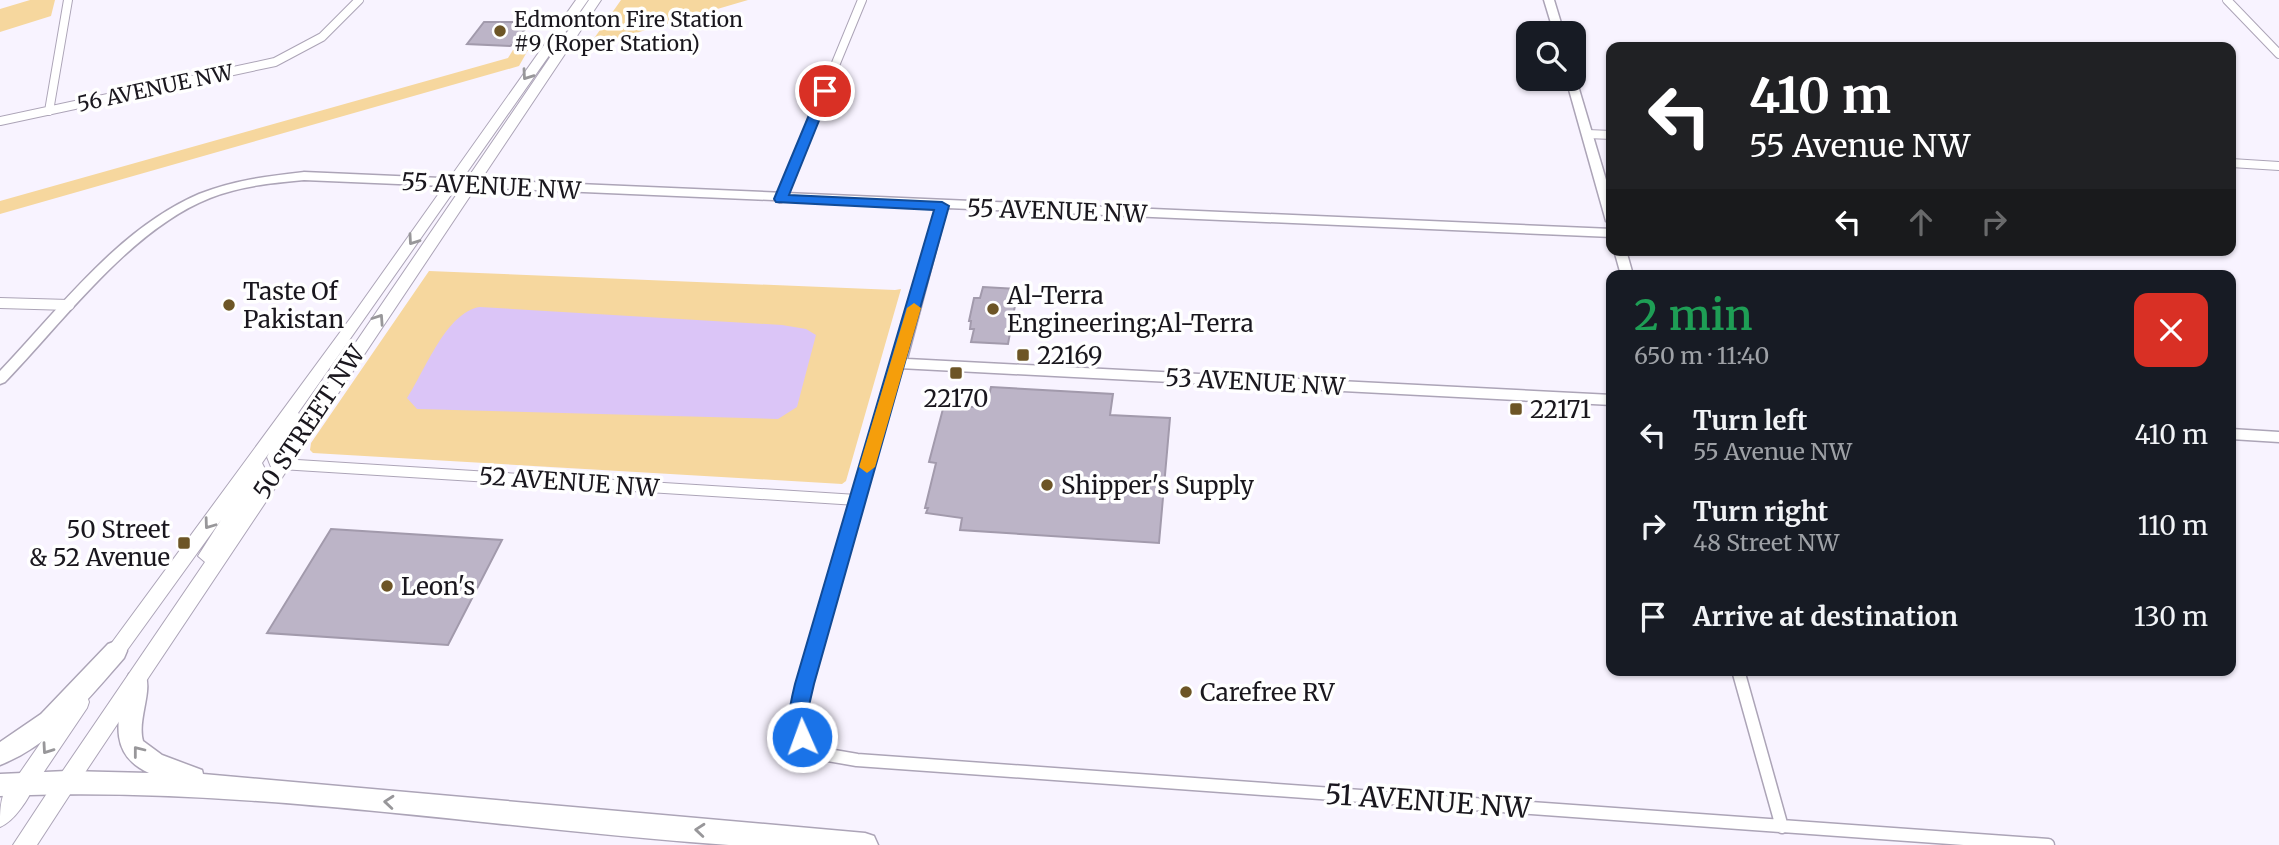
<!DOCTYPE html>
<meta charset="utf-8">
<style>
body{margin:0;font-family:Merriweather,serif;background:#242831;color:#f1f3f6;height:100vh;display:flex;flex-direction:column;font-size:26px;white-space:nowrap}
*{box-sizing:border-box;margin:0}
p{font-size:23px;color:#9ea1a6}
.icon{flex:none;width:38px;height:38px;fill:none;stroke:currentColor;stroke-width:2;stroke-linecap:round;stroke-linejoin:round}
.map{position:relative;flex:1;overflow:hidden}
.details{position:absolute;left:1606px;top:270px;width:630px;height:406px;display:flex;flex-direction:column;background:#171b24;border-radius:14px;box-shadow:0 2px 5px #0004}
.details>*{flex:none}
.guide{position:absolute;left:1606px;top:42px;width:630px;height:214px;border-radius:14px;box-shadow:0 2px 5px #0004;background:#202124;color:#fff;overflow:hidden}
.controls{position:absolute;left:1516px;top:21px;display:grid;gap:14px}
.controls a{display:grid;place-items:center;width:70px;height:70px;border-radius:14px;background:#171b24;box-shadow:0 2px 5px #0004;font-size:35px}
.pin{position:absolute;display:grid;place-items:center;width:60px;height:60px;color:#fff;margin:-30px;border:4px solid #fff;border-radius:50%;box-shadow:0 2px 7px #0007}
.me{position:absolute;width:77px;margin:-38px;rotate:358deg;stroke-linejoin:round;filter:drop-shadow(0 0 5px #0008)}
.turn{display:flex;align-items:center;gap:24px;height:147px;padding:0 28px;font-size:32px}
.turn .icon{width:91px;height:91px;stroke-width:2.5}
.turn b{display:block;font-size:49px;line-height:60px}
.lanes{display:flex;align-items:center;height:66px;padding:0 28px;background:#0003;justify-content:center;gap:35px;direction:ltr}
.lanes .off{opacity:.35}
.round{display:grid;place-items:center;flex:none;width:74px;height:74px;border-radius:14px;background:#242831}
.overview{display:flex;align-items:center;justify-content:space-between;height:119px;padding:0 28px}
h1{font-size:42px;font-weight:600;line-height:52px;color:#1e9e55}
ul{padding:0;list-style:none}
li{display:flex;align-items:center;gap:21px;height:91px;padding:0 28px}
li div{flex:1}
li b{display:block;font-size:26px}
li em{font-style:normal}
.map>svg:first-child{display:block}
.green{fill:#f6d79e}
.water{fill:#dbc5f7}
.building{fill:#bcb4c7;stroke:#a29aac;stroke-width:2}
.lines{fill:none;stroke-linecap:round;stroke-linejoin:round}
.minor-far2-casing{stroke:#aca4b7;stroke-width:10}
.minor-far1-casing{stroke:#aca4b7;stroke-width:12}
.minor-casing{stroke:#aca4b7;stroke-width:15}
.tertiary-casing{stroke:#aca4b7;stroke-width:3}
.secondary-casing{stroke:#aca4b7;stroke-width:2}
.primary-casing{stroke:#aca4b7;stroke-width:2}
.motorway-casing{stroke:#aca4b7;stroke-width:3}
.minor-far2{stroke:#fff;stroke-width:8}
.minor-far1{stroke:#fff;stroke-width:10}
.minor{stroke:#fff;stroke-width:12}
.tertiary{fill:#fff;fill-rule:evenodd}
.secondary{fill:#fff;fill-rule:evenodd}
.primary{fill:#fff;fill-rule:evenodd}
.motorway{fill:#fff;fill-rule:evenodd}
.oneway{stroke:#98979a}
.route{fill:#1a73e8;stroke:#114b97;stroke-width:2}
.slow{fill:#f59e0b}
.poi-dot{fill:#6d5526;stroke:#fff;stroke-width:2.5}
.labels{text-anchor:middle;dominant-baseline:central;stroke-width:7;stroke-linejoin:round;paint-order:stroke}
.far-poi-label{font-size:21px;fill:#1a171e;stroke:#fff;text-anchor:start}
.far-street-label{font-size:21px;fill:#1a171e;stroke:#fff}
.street-label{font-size:24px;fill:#1a171e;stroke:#fff}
.poi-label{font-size:24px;fill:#1a171e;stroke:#fff;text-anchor:start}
.near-street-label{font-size:28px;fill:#1a171e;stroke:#fff}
</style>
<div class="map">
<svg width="2279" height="845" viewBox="0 0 2279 845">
<rect width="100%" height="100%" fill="#f8f3ff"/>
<path class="green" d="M 30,0 L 55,0 L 51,16 L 0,32 L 0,9 Z
M 621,0 L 748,0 L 588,47 Z
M 513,50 L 528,50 L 519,66 L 0,214 L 0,201 L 508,58 Z
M 429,271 L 895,290 L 901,289 L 846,481 L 842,484 L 313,453 L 310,450 L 311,443 Z"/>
<path class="water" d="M 480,307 L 782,325 L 806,329 L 816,335 L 797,407 L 778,419 L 417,409 L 407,398 C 425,371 446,312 480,307 Z"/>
<path class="building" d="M 484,22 L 527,22 L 525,24 L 529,24 L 514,44 L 510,46 L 467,44 Z
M 983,287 L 1018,289 L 1008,344 L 971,342 L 974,329 L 970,329 L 971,321 L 969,321 L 974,298 L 980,298 Z
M 991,387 L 1113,394 L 1110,415 L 1170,418 L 1159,543 L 960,530 L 962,518 L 926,513 L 928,508 L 925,508 L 936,463 L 929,462 L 944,405 L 986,408 Z
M 331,529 L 502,540 L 448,645 L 267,633 Z"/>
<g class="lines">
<defs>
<path id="minor-far2" d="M 2227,0 L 2279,54
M 49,111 L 68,0
M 0,121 L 275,62 L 322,37 L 359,0
M 1587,134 L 1612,135
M 2231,163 L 2279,166
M 780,199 L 862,0"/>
<path id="minor-far1" d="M 0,303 L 69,305
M 281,464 L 857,500
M 856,505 L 899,363"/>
<path id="minor" d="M 856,503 L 798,714 L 802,737 L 822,754 L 857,760 L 2048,845
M 1738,670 L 1782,827"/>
<path id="tertiary" d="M 1544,0 L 1554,0 L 1564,33 L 1554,33 Z
M 1573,76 L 1576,79 L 1612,200 L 1612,225 L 1606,221 L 1566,79 L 1573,79 Z
M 304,172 L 1612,229 L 1612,237 L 947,208 L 907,359 L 1612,395 L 1612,405 L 899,368 L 892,363 L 936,207 L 304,180 C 272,183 240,186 210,198 C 131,229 63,322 5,382 L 0,384 L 0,371 C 60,308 118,229 199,194 C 233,180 269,176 304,172 Z
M 1614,250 L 1626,250 L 1633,275 L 1621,275 Z
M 2231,429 L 2279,432 L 2279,442 L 2231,439 Z"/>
<path id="secondary" d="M 576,0 L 588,0 L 298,413 L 305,417 L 589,0 L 601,0 L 74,789 L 67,791 L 60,789 L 57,782 L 60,775 L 205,562 L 198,556 L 221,520 L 117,664 L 111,666 L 105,664 L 102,658 L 105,652 L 352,316 ZM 269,453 L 267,457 L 271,467 L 263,478 L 265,469 L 262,463 Z
M 80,694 L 87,696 L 89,702 L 87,708 L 31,791 L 24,793 L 17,791 L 14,784 L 17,777 L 73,696 Z"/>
<path id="primary" d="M 67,772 L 75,775 L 78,782 L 37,845 L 13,845 L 59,775 Z
M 24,774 L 32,777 L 35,784 C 29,798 15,821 0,827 C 0,805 0,783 24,774 Z"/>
<path id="motorway" d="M 116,641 L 124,644 L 127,651 L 124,658 C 89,698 52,745 0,765 L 0,742 L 41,714 L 108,644 Z
M 137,671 L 145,674 C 153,691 137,720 143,741 L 162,755 L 202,770 L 203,774 L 865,833 L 874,836 L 878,845 C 828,845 778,845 729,845 C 486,828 244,785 0,796 L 0,774 L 67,771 L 149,773 C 107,754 118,718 126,681 L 129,674 Z"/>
</defs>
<use href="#minor-far2" class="minor-far2-casing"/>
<use href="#minor-far1" class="minor-far1-casing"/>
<use href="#minor" class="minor-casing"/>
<use href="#tertiary" class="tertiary-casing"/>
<use href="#secondary" class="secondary-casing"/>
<use href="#primary" class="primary-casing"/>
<use href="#motorway" class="motorway-casing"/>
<use href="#minor-far2" class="minor-far2"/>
<use href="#minor-far1" class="minor-far1"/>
<use href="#minor" class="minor"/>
<use href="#tertiary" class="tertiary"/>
<use href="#secondary" class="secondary"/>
<use href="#primary" class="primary"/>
<use href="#motorway" class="motorway"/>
</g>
<defs><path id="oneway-chevron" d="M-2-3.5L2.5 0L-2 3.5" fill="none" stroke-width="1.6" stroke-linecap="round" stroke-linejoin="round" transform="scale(1.75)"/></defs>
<g class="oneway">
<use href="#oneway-chevron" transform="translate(527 75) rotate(125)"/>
<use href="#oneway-chevron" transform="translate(413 240) rotate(125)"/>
<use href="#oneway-chevron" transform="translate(379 319) rotate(-56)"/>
<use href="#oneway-chevron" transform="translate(209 524) rotate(126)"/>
<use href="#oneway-chevron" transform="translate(47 749) rotate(125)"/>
<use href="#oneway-chevron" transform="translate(138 751) rotate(-128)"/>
<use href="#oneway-chevron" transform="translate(389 802) rotate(-175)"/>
<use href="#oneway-chevron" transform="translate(700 830) rotate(-175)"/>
</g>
<path class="route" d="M 825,87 L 831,91 L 789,195 L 942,202 L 949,206 L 814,684 L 807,714 L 811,737 L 809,744 L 802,746 L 795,744 C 785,723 790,705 795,684 L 934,210 L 776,202 L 774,199 L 819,91 Z"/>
<path class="slow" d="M 914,303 L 921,308 L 875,467 L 867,473 L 859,467 L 907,308 Z"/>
<g class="poi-dot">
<circle cx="500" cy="31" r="7"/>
<circle cx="229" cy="305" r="7"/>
<circle cx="993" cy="309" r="7"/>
<rect x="1016" y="348" width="14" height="14" rx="3.5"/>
<rect x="949" y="366" width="14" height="14" rx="3.5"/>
<rect x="1509" y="402" width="14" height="14" rx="3.5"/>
<circle cx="1047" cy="485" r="7"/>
<rect x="177" y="536" width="14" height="14" rx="3.5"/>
<circle cx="387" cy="586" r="7"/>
<circle cx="1186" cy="692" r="7"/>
</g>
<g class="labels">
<g class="far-poi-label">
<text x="514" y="19">Edmonton Fire Station<tspan x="514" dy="24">#9 (Roper Station)</tspan></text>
</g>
<g class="far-street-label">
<text transform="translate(155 88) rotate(-12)">56 AVENUE NW</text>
</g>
<g class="street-label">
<text transform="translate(491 186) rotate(3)">55 AVENUE NW</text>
<text transform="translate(1057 211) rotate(2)">55 AVENUE NW</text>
<text transform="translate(1255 382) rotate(3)">53 AVENUE NW</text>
<text transform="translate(309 422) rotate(-56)">50 STREET NW</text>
<text transform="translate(569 482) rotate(4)">52 AVENUE NW</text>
</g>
<g class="poi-label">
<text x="243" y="291">Taste Of<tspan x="243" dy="28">Pakistan</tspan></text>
<text x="1007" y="295">Al-Terra<tspan x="1007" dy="28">Engineering;Al-Terra</tspan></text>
<text x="1037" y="355">22169</text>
<text x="956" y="398" text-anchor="middle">22170</text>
<text x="1530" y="409">22171</text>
<text x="1061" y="485">Shipper's Supply</text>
<text x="170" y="529" text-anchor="end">50 Street<tspan x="170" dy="28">&amp; 52 Avenue</tspan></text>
<text x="401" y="586">Leon's</text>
<text x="1200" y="692">Carefree RV</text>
</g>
<g class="near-street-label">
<text transform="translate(1428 801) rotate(4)">51 AVENUE NW</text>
</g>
</g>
</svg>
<div class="controls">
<a><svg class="icon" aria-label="search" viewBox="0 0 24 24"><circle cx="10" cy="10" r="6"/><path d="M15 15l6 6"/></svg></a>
</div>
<div class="pin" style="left:825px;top:91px;background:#d93025"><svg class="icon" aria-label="arrive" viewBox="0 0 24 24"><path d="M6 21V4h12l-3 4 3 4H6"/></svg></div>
<svg class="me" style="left:802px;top:737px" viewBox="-20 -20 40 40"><circle r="17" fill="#1a73e8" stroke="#fff" stroke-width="3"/><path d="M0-11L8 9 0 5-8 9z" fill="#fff"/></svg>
<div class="guide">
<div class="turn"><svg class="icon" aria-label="left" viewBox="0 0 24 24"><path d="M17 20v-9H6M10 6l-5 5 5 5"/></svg><div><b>410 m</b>55 Avenue NW</div></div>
<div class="lanes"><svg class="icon" aria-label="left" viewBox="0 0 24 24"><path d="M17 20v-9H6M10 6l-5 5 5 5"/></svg><svg class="icon off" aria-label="ahead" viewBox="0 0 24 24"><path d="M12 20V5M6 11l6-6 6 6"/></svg><svg class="icon off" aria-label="right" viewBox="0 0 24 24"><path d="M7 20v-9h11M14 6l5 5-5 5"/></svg></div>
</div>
<section class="details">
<div class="overview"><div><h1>2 min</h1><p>650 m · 11:40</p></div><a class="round" style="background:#d93025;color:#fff"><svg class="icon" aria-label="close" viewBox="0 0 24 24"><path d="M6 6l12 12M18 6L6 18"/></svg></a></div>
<ul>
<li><svg class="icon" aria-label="left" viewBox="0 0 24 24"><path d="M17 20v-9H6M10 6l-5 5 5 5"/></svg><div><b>Turn left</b><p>55 Avenue NW</p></div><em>410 m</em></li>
<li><svg class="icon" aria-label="right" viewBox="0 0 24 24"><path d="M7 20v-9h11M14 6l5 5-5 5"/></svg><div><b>Turn right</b><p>48 Street NW</p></div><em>110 m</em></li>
<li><svg class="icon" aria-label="arrive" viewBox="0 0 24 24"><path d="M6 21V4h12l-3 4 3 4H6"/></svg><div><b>Arrive at destination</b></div><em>130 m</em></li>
</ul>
</section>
</div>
